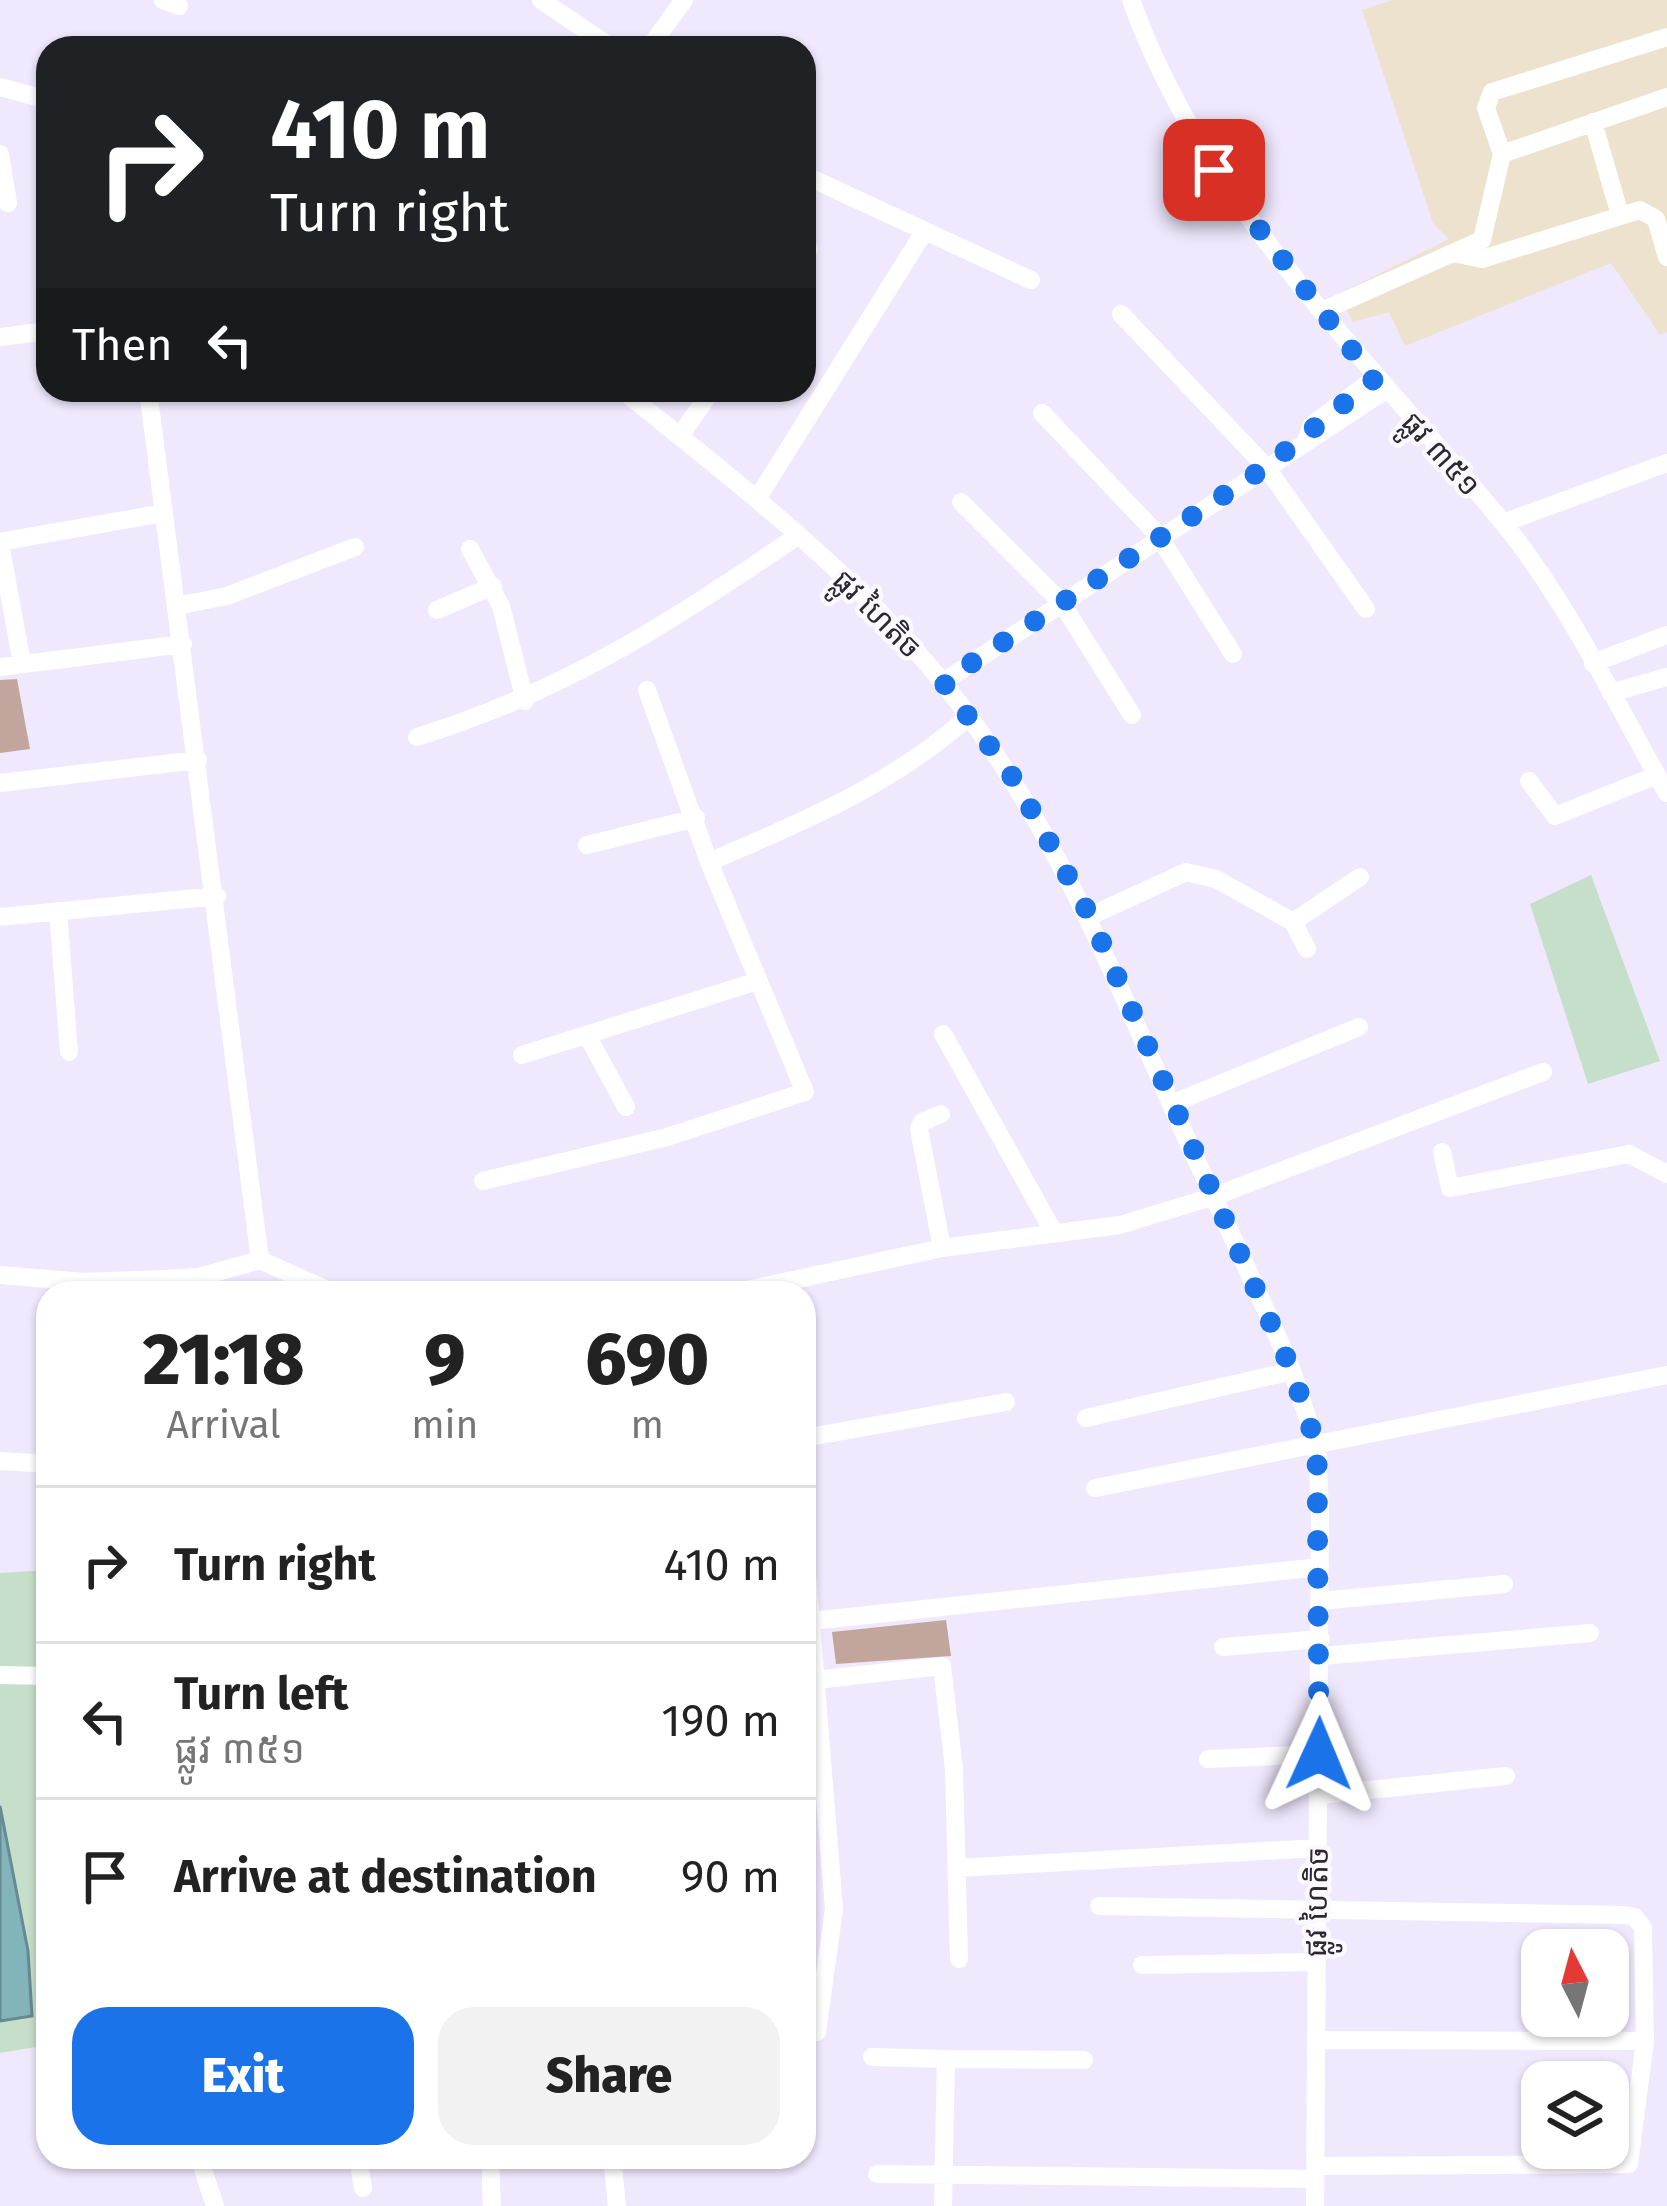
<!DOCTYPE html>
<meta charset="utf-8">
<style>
body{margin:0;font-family:"Fira Sans","Noto Sans Khmer",sans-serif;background:#f2f2f2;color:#222;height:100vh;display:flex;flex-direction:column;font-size:45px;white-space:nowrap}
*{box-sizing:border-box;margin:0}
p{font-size:39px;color:#767676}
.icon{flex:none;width:66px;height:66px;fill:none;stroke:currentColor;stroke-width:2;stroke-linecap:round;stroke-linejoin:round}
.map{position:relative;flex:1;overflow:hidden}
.sheet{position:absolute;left:36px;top:1281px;width:780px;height:888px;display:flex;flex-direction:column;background:#fff;border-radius:36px;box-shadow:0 3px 9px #0004}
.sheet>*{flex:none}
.top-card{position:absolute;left:36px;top:36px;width:780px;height:366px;border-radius:36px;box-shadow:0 3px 9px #0004;background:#202124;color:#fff;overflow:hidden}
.needle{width:78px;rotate:354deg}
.fabs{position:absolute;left:1521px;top:1929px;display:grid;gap:24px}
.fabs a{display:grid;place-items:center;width:108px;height:108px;border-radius:24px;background:#fff;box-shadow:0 3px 9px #0004;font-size:60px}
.pin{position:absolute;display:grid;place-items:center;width:102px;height:102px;color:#fff;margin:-51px;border-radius:24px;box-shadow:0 6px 18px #0006}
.me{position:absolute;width:132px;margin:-66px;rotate:1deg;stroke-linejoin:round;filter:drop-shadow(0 0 9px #0008)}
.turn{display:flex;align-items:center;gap:42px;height:252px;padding:0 36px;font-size:54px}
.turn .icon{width:156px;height:156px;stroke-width:2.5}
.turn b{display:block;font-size:84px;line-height:102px}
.then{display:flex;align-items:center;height:114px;padding:0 36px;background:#0003;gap:24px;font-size:45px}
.eta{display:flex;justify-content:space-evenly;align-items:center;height:204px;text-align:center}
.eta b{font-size:72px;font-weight:800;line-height:84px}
.primary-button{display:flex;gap:24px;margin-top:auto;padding:24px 36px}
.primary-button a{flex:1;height:138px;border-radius:36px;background:#1a73e8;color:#fff;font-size:48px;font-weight:800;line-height:138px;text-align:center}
.primary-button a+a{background:#f2f2f2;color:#222}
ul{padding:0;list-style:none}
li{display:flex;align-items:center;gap:36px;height:156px;padding:0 36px;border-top:3px solid #e0e0e0}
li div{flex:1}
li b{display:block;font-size:45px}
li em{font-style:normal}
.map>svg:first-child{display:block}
.industrial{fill:#ede2cd}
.green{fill:#c6dfca}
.water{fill:#82b4bb;stroke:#688a92;stroke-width:3}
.building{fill:#c2a59c}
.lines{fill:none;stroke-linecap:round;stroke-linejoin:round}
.minor{stroke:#fff;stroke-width:18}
.route{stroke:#1a73e8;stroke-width:21;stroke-dasharray:0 37.8}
.labels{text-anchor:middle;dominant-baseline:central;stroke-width:9;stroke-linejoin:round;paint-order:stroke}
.street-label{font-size:30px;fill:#2c2832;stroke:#fbf9fe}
</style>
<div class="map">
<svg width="1667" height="2206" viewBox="0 0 1667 2206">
<rect width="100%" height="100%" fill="#f0e9fe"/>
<path class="industrial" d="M 1393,0 L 1667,0 L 1667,332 L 1660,335 L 1611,263 L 1405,346 L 1389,312 L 1353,322 L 1338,294 L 1449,239 L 1433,223 L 1362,10 Z"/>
<path class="green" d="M 1591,875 L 1660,1061 L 1588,1084 L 1530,904 Z
M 48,1570 L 48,2045 L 0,2053 L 0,1573 Z"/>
<path class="water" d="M 0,1806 L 28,1951 L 32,2016 L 0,2021 Z"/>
<path class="building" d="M 17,679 L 30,749 L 0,753 L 0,680 Z
M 946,1620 L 951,1656 L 836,1664 L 832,1632 Z"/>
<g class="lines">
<path class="minor" d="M 163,0 L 179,6
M 541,0 L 612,48
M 1131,0 C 1204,204 1365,356 1500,519 C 1567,600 1615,702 1667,793
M 649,48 L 684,0
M 0,87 L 48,100
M 1593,122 L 1620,215
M 0,154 L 8,203
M 1502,154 L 1667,97
M 804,175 L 1031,280
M 1453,253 L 1482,259 L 1640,210 L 1656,219 L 1667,257
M 804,257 L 809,249
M 1322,311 L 1482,240 L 1502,154 L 1486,108 L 1492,92 L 1667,37
M 1121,314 L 1266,467 L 1366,609
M 0,337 L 48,331
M 148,390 L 260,1260
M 622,390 C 734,480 853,571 944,684 C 1044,808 1104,952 1168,1097 C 1208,1189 1254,1278 1292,1371 L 1317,1447 L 1320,1511 L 1315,2206
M 1042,413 L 1158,535 L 1233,654
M 680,436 L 712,390
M 1307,438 L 1312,425 L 1374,379
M 757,499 L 924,232
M 961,502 L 1061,602 L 1132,715
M 1503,523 L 1667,463
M 0,542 L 164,513
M 0,544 L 22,663
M 470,549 L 501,606 L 525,701
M 177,606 L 227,596 L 355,547
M 437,610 L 493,586
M 1593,663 L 1667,635
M 0,667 L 183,644
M 943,682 L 1384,391
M 647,690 L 709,862 C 802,822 892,785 968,717
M 1611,693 L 1667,677
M 417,737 C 563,692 672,622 797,536
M 1529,781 L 1555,816 L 1657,775
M 0,783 L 198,760
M 587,845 L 696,818
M 58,911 L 69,1052
M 1090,916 L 1186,872 L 1216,879 L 1293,922 L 1307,949
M 0,917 L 217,896
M 1293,922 L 1360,877
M 943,1034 L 1053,1231
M 587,1035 L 626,1107
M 522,1055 L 758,981
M 1171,1104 L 1359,1027
M 941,1114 L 922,1122 L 919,1129 L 942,1248
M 1442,1152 L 1450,1188 L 1629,1154 L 1667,1174
M 483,1181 L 667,1137 L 805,1092 L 709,862
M 0,1275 L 84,1282 L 165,1279 L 199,1277 L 260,1260 L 334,1293
M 733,1293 L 942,1248 L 1120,1225 L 1215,1196 L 1543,1072
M 1086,1418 L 1292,1371
M 804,1438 L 1006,1402
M 0,1461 L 48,1464
M 1095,1488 L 1667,1375
M 804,1536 L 834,1909 L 817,2032
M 1320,1601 L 1504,1584
M 811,1621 L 1320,1567
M 1223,1647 L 1321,1639
M 1321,1656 L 1590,1633
M 0,1675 L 48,1676
M 815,1680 L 942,1666 L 954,1769 L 959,1959
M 1208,1759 L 1319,1754
M 1320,1795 L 1506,1776
M 957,1868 L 1318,1848
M 1099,1906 L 1624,1915 L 1635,1917 L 1643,1928 L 1645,2041 L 1629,2164 L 1316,2166
M 1142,1965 L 1316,1962
M 1316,2040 L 1645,2041
M 47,2055 L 48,2062
M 872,2057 L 946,2059
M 199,2157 L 215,2206
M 358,2157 L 363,2188
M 490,2157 L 492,2206
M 612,2157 L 617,2206
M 877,2174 L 1315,2179
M 943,2206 L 946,2059 L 1084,2060"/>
</g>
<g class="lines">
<path class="route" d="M 1214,170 L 1374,379 L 1266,467 L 943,682 L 1016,782 L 1090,916 L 1292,1371 L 1317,1447 L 1319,1754"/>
</g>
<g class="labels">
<g class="street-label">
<text transform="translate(1441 454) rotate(48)">ផ្លូវ ៣៥១</text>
<text transform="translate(877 614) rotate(45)">ផ្លូវ ហៃតិច</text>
<text transform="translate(1317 1902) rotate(-89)">ផ្លូវ ហៃតិច</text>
</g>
</g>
</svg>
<div class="fabs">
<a><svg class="needle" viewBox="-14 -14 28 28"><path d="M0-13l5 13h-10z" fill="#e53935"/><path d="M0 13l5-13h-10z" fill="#767676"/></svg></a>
<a><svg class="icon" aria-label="layers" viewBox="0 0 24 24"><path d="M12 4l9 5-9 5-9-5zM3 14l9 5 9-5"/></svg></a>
</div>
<div class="pin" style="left:1214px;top:170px;background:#d93025"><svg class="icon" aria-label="arrive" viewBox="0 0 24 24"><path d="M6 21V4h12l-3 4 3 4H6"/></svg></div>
<svg class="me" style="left:1319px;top:1754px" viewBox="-20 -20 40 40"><path d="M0-17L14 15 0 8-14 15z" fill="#1a73e8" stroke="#fff" stroke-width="4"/></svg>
<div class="top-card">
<div class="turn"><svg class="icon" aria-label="right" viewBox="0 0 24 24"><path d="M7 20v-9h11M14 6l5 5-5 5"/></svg><div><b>410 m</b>Turn right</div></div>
<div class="then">Then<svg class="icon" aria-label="left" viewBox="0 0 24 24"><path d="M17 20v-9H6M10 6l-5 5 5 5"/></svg></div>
</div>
<section class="sheet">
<div class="eta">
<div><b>21:18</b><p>Arrival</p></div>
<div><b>9</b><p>min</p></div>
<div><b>690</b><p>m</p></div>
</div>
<ul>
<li><svg class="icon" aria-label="right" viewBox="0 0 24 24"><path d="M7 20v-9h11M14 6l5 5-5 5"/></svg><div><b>Turn right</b></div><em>410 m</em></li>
<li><svg class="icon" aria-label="left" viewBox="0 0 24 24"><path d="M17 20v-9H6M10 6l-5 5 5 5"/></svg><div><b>Turn left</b><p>ផ្លូវ ៣៥១</p></div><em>190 m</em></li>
<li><svg class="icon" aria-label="arrive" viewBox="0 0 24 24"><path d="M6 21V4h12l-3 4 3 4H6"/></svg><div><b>Arrive at destination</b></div><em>90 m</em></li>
</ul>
<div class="primary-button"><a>Exit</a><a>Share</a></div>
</section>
</div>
